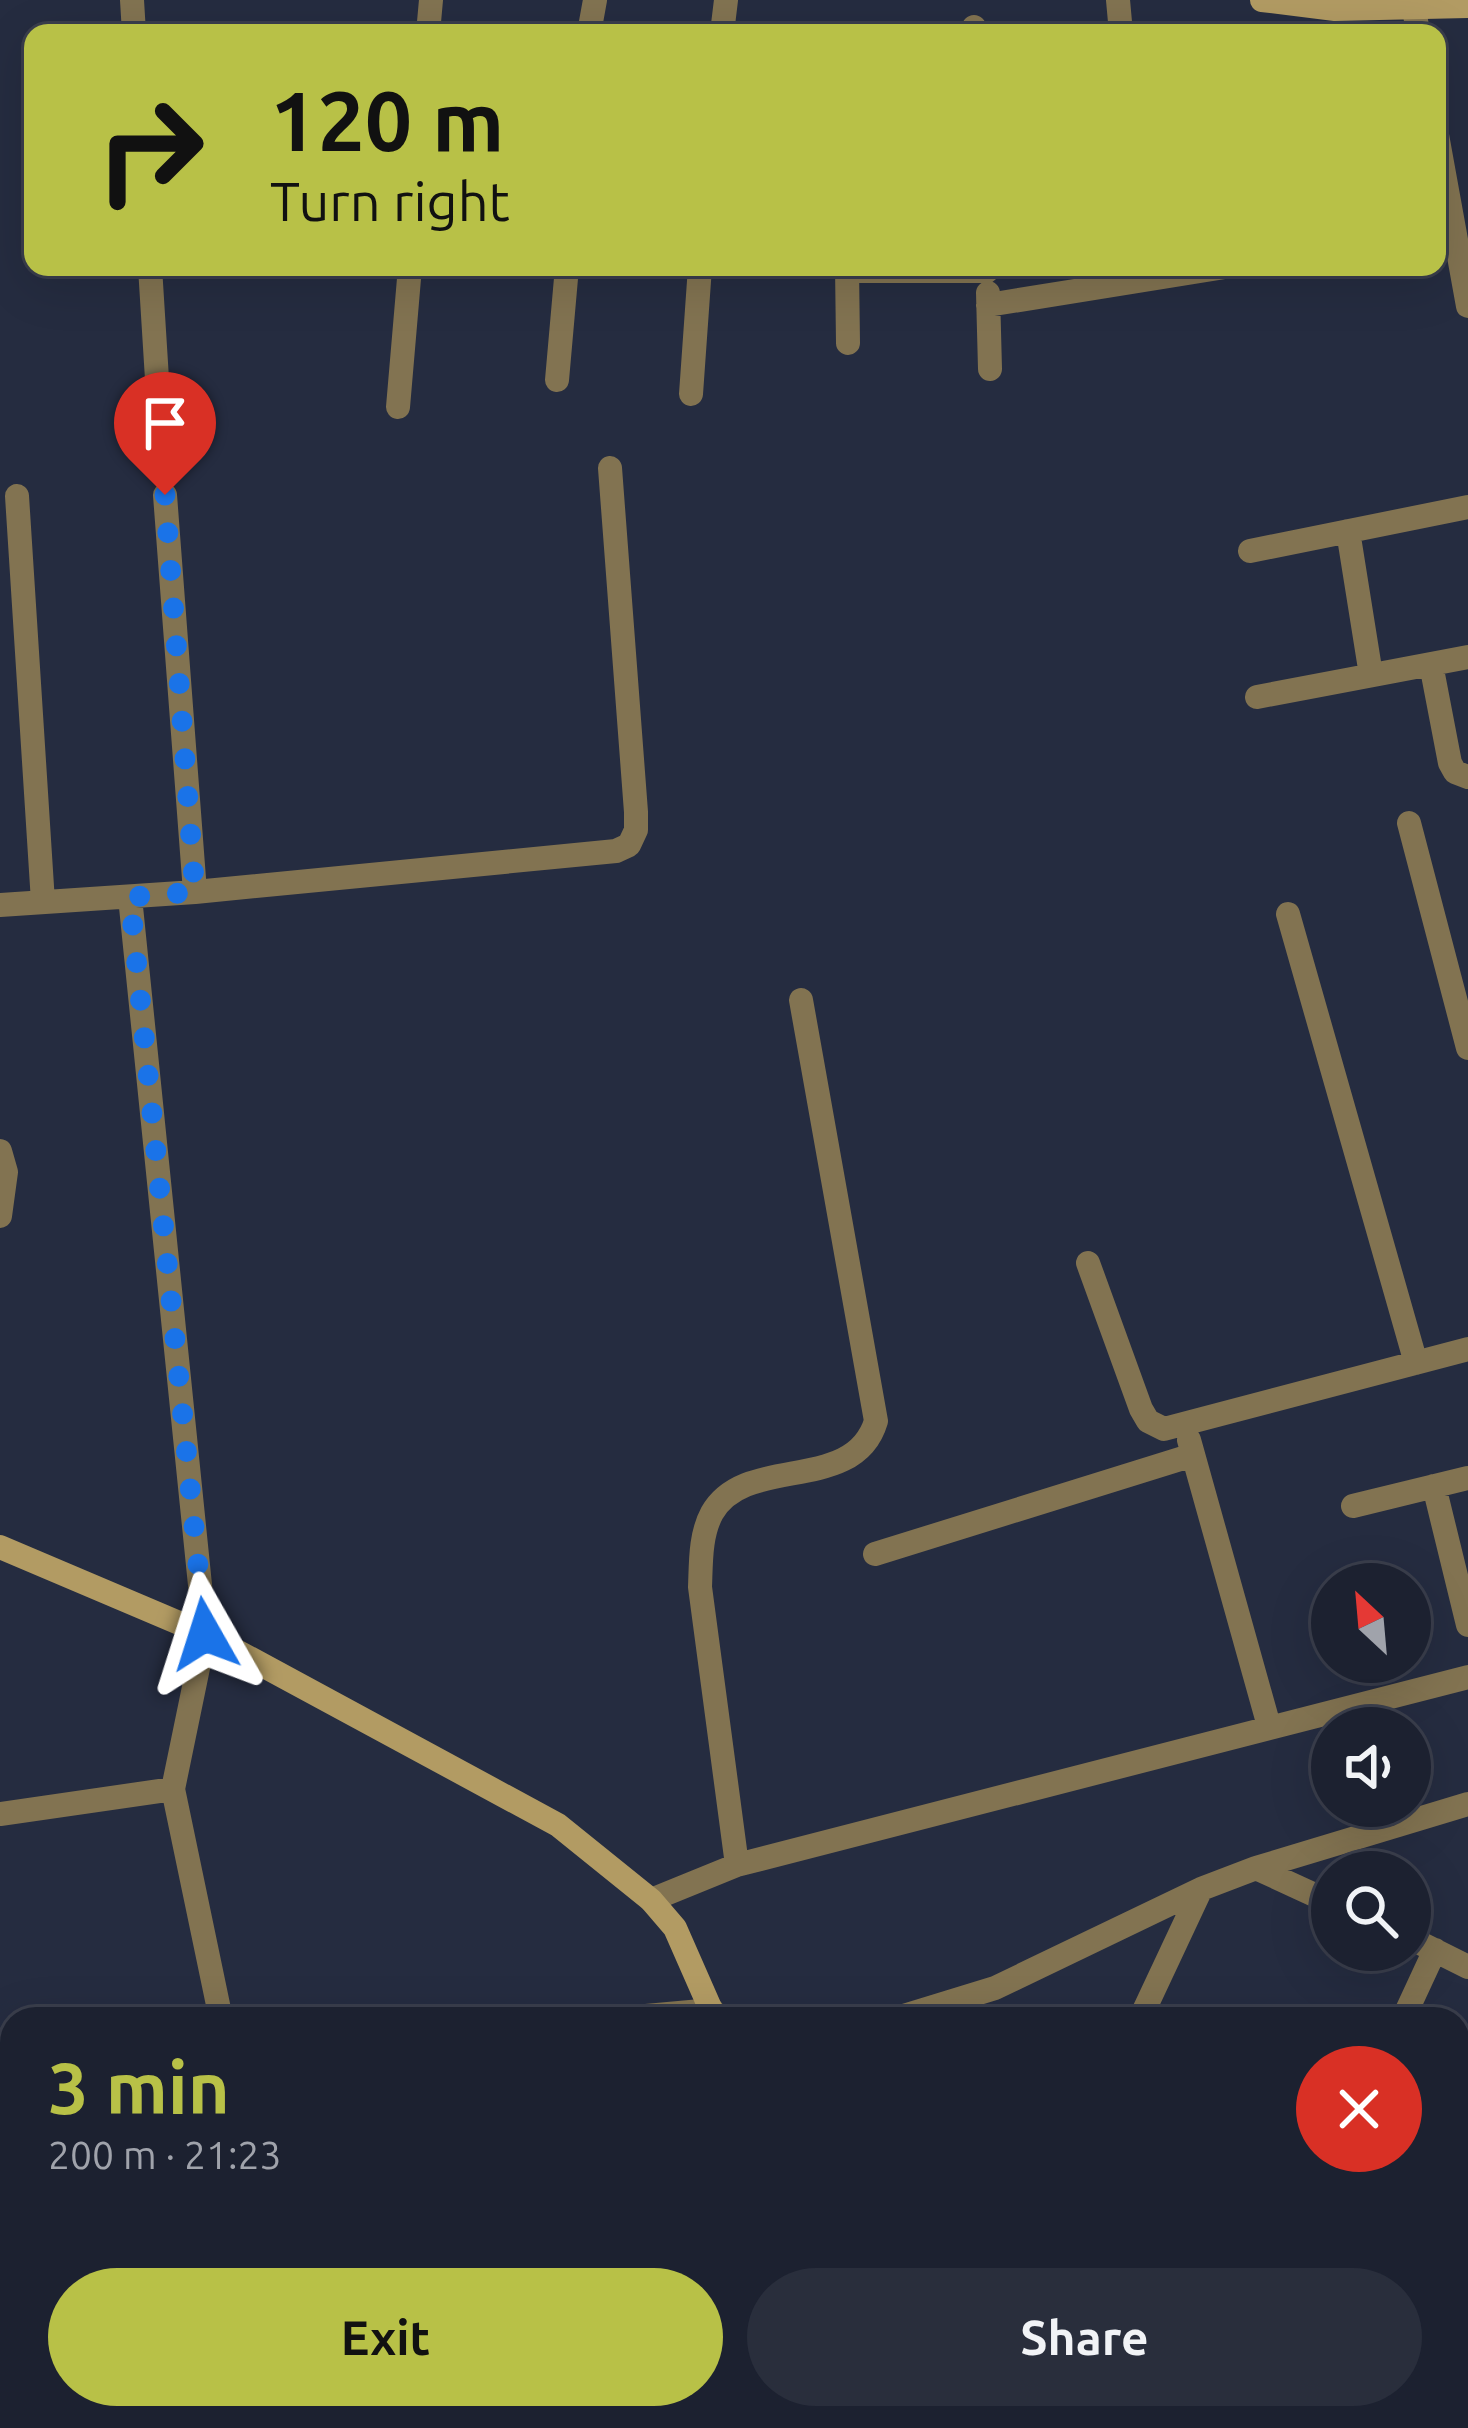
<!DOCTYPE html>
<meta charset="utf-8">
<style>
body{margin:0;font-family:Ubuntu,sans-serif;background:#292e3c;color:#f1f3f6;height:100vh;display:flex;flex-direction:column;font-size:45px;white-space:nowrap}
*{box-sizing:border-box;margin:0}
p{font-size:39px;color:#a0a3ab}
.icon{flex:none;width:66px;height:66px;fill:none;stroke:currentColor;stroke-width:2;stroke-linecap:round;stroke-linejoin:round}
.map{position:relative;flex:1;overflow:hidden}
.panel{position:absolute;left:0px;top:2007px;width:1470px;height:423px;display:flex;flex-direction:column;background:#1c2130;border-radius:36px 36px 0 0;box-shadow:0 12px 48px #0002,0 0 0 3px #3a3e4c}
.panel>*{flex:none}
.banner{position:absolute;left:24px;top:24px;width:1422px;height:252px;border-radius:24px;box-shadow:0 12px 48px #0002,0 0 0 3px #3a3e4c;background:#b8c147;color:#111;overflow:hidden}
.needle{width:78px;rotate:334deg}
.controls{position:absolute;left:1311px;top:1563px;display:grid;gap:24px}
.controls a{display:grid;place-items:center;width:120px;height:120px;border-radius:50%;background:#1c2130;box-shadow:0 12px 48px #0002,0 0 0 3px #3a3e4c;font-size:60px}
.pin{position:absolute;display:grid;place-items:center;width:102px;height:102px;color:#fff;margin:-123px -51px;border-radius:50% 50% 50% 0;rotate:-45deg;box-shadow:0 0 12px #0007}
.pin .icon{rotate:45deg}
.me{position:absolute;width:132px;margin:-66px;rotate:354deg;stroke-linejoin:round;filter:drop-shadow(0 0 9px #0008)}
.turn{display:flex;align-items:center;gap:42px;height:252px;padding:0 48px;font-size:54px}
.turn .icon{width:156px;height:156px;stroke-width:2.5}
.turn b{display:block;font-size:84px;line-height:102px}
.round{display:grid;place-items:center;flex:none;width:126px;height:126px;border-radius:63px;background:#292e3c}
.headline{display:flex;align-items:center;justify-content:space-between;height:204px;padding:0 48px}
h1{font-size:72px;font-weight:700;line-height:90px;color:#b8c147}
.button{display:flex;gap:24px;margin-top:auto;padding:24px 48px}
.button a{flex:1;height:138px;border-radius:72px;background:#b8c147;color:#111;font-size:48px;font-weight:700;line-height:138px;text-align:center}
.button a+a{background:#292e3c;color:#f1f3f6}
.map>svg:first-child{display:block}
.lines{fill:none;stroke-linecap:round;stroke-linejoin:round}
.street{stroke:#827351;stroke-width:24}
.secondary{stroke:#b29b63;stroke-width:24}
.route{stroke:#1a73e8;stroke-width:21;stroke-dasharray:0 37.8}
</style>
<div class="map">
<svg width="1468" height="2428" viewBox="0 0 1468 2428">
<rect width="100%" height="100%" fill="#252c40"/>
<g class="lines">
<path class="street" d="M 132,0 L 134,33
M 1118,0 L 1121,33
M 1414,8 L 1418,33
M 974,27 L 974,33
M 428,33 L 431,0
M 589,33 L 595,0
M 722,33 L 726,0
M 1437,135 L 1468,306
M 150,267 L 161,443
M 847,267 L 848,343
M 847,271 L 987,271
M 988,293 L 990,369
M 988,305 L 1225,267
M 557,380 L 567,267
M 691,394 L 700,267
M 398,407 L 410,267
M 165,495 L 195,892
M 17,496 L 43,902
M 1348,531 L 1371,675
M 1250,551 L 1468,507
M 1431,664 L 1450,763 L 1455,772 L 1468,777
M 1257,697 L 1468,657
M 1409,823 L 1468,1048
M 130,897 L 205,1634 L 173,1789
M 0,905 L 195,892 L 616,851 L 629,845 L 636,830 L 636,812 L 610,468
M 1288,914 L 1416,1363
M 0,1151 L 6,1172 L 0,1216
M 1088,1263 L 1141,1409 L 1148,1421 L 1164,1429 L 1468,1349
M 1189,1440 L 1269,1726
M 1434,1486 L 1468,1625
M 1353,1506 L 1468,1478
M 875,1554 L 1193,1455
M 0,1814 L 173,1789 L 221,2019
M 737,1865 L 700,1587 C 701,1563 700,1535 712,1513 C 746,1453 854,1495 876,1421 L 801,1000
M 1256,1868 L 1332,1903
M 651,1900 L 737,1865 L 1468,1677
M 1410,1938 L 1468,1967
M 613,2019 L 712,2010
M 894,2019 L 995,1988 L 1201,1889 L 1256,1868 L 1468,1804
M 1140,2019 L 1201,1889
M 1403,2019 L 1435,1950
M 0,2114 L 12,2112
M 1458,2368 L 1468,2349
M 120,2418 L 121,2428
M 446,2418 L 447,2428
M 1428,2425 L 1431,2418
M 282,2428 L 329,2418
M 947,2428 L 952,2418
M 1211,2428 L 1216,2418"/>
<path class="secondary" d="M 1262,0 L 1335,9 L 1468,6
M 0,1547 L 205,1634 L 558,1825 L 651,1900 L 675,1928 L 715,2019
M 848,2418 L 850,2428"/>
</g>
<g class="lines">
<path class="route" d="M 165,495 L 195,892 L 130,897 L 205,1634"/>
</g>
</svg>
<div class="controls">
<a><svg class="needle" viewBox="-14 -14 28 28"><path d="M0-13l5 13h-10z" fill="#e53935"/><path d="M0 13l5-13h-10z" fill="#a0a3ab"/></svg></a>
<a><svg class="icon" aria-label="sound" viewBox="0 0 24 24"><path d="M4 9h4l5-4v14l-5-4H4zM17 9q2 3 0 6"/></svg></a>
<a><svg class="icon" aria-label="search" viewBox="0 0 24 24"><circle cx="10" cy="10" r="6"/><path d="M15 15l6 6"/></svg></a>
</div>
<div class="pin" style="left:165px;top:495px;background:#d93025"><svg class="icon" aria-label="arrive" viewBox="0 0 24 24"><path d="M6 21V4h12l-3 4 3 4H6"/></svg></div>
<svg class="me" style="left:205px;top:1634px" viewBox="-20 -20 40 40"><path d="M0-17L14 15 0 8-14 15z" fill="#1a73e8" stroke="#fff" stroke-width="4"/></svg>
<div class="banner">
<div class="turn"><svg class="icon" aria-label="right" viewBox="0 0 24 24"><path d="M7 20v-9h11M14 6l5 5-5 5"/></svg><div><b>120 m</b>Turn right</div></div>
</div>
<section class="panel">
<div class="headline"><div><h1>3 min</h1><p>200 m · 21:23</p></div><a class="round" style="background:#d93025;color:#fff"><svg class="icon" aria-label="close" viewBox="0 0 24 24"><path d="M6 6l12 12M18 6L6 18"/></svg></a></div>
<div class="button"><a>Exit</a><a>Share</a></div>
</section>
</div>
